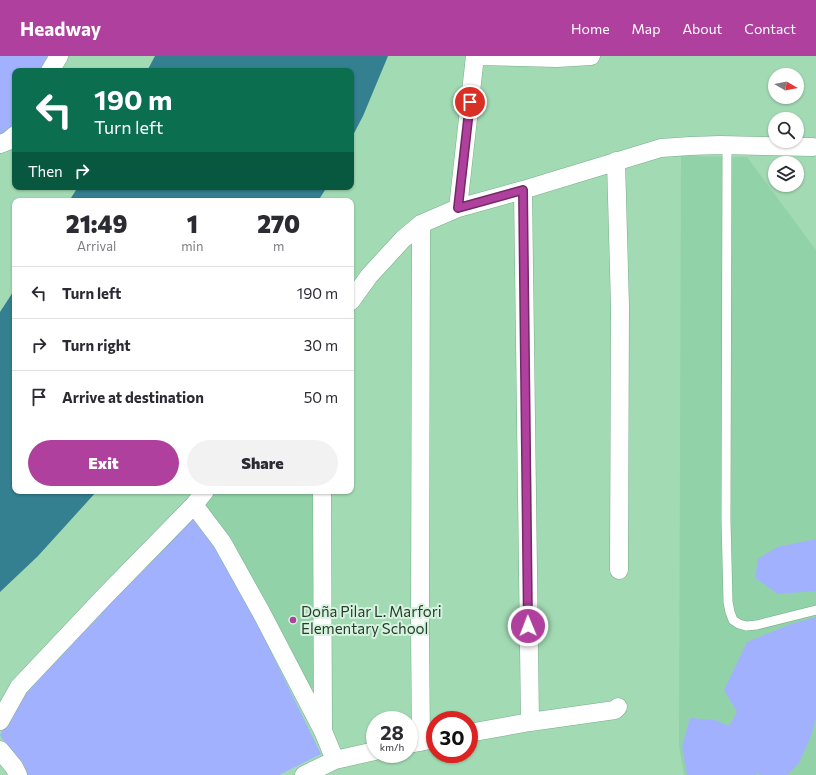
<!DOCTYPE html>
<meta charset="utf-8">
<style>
body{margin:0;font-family:Commissioner,sans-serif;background:#f2f2f3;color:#2b2b33;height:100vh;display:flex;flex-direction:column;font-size:15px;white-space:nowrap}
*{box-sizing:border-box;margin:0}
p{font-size:13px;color:#7c7c81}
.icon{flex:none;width:22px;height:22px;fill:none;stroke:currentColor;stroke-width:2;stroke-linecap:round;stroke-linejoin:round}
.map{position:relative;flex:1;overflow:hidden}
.drawer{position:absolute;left:12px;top:142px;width:342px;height:296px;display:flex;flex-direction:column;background:#fff;border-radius:8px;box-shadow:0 1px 3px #0004}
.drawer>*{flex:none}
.banner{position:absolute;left:12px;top:12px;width:342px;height:122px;border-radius:8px;box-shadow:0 1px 3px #0004;background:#0b6e4f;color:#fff;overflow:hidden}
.needle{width:26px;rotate:99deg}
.buttons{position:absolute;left:768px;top:12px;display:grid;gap:8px}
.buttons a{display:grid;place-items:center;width:36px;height:36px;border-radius:50%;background:#fff;box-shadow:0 1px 3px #0004;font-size:20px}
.speed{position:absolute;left:366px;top:655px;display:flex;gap:8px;font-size:20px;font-weight:700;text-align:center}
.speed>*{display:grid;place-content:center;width:52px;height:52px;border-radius:50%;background:#fff;box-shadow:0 1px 3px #0004;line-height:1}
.speed small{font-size:10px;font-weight:400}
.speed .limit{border:6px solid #d22;background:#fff;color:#111}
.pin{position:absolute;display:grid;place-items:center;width:34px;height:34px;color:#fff;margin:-17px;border:2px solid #fff;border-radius:50%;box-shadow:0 1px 4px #0007}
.me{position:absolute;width:44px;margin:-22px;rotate:359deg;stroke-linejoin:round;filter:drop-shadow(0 0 3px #0008)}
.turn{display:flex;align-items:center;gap:14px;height:84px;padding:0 16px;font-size:18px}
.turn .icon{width:52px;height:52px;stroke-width:2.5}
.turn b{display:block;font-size:28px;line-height:34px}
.then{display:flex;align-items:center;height:38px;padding:0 16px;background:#0003;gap:8px;font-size:15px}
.eta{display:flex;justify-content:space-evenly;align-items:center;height:68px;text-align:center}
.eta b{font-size:24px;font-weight:800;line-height:28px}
.button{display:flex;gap:8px;margin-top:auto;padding:8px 16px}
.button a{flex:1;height:46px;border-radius:24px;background:#b0409d;color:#fff;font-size:16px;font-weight:800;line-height:46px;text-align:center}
.button a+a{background:#f2f2f3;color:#2b2b33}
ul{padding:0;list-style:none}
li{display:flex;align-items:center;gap:12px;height:52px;padding:0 16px;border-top:1px solid #e1e1e2}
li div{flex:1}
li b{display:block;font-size:15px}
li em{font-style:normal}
header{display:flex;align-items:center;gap:24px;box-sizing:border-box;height:56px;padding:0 20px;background:#b0409d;color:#fff}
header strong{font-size:19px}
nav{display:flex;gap:22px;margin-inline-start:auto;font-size:14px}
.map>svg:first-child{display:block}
.built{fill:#92d2a8}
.green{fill:#a2b1fe}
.water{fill:#347f90}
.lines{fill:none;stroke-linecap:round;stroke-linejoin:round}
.lane-casing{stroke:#77ae8a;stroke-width:10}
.street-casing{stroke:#77ae8a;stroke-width:19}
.lane{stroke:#fff;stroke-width:9}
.street{stroke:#fff;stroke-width:18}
.route-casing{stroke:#722a66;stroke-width:10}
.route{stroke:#b0409d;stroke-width:7}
.poi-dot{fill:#b0409d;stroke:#d7f3df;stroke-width:1.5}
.labels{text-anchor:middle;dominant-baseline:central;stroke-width:4;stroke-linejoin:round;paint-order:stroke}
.poi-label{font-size:15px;fill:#263d2e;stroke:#d7f3df;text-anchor:start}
</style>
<header>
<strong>Headway</strong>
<nav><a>Home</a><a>Map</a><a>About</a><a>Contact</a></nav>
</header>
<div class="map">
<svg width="816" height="719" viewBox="0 0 816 719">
<rect width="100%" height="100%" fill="#a2dab4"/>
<path class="built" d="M 681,100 L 747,101 L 816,194 L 816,719 L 684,719 L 679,690 Z
M 214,435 L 317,435 L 316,628 L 305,639 L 199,453 Z"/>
<path class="green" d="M 0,0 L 47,0 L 40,15 L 15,15 L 15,65 L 9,76 L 0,79 Z
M 192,460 L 220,491 L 321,698 L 279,719 L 25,719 L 0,679 L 21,640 Z
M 816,483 L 816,535 L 778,538 L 755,522 L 758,503 L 777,491 Z
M 816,561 L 816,661 L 811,680 L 799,707 L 787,719 L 760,719 L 757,717 L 756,719 L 687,719 L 682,690 L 690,662 L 715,664 L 729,670 L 737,656 L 724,634 L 747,586 L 791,568 Z"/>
<path class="water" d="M 155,0 L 388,0 L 363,60 L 351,83 L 351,15 L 147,15 Z
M 78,131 L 327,131 L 318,145 L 69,145 Z
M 15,233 L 15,435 L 97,435 L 38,500 L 0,536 L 0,256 Z"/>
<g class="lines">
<defs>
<path id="lane" d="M 727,89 L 726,464 L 728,546 L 730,556 L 733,564 L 739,568 L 746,570 L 757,569 L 816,554"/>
<path id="street" d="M 478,0 L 557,2 L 591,0
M 50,15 L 59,0
M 0,88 L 8,85 L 15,79
M 616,105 L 620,250 L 619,514
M 523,134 L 530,666
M 458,152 L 475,0
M 421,168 L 420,574 L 421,686
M 351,245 L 369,220 L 403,183 L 421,168 L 458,152 L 523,134 L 661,92 L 690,90 L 720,89 L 813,91
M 322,435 L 323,672
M 194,449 L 222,486 L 261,556 L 323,675 L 335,704
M 0,665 L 19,631 L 104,541 L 194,449 L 205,435
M 469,677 L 530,666 L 615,654 L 618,651
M 409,688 L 435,683
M 0,694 L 14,711 L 18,719
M 304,719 L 335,704 L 375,695"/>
</defs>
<use href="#lane" class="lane-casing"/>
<use href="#street" class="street-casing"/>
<use href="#lane" class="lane"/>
<use href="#street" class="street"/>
</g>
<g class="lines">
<defs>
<path id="route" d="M 470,46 L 458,152 L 523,134 L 528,570"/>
</defs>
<use href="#route" class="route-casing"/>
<use href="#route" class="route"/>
</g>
<circle class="poi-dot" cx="293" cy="564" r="4"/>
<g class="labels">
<g class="poi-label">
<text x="301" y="555">Doña Pilar L. Marfori<tspan x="301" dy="17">Elementary School</tspan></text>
</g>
</g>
</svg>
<div class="buttons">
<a><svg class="needle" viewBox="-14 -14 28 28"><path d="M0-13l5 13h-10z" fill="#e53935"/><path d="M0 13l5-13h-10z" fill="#7c7c81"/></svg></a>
<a><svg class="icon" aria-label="search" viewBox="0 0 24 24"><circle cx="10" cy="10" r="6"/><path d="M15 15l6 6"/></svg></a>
<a><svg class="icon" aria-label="layers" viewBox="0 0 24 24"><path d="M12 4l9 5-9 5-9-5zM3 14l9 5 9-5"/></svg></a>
</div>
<div class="speed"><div>28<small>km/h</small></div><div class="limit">30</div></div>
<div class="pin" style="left:470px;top:46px;background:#d93025"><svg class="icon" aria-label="arrive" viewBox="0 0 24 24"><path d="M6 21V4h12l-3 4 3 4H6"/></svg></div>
<svg class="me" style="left:528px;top:570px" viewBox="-20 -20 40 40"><circle r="17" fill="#b0409d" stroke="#fff" stroke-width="3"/><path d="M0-11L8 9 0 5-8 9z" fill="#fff"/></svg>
<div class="banner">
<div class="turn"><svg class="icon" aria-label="left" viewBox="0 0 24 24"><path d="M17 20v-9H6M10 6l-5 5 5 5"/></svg><div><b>190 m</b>Turn left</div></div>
<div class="then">Then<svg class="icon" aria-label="right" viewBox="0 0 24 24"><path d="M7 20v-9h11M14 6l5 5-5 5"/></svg></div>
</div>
<section class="drawer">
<div class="eta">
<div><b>21:49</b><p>Arrival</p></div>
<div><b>1</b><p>min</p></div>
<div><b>270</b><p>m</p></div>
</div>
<ul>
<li><svg class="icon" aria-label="left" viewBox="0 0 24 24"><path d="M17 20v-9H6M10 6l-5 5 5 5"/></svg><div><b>Turn left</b></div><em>190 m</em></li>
<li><svg class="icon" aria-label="right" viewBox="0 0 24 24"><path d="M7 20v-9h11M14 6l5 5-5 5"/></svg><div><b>Turn right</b></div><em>30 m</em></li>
<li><svg class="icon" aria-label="arrive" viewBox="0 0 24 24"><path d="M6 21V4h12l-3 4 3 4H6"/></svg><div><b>Arrive at destination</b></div><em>50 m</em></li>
</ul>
<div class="button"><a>Exit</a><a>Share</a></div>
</section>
</div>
